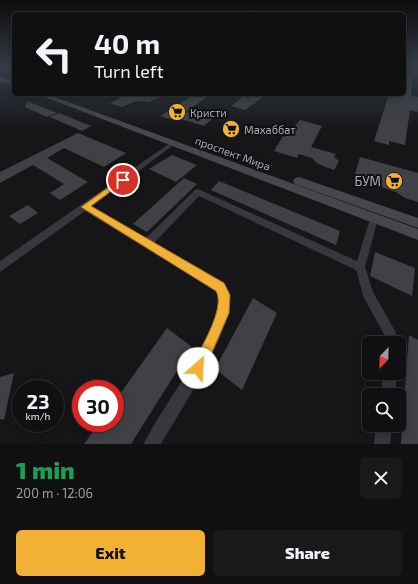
<!DOCTYPE html>
<meta charset="utf-8">
<style>
body{margin:0;font-family:"Exo 2",sans-serif;background:#19191b;color:#f1f3f6;height:100vh;display:flex;flex-direction:column;font-size:15px;white-space:nowrap}
*{box-sizing:border-box;margin:0}
p{font-size:13px;color:#9c9d9f}
.icon{flex:none;width:22px;height:22px;fill:none;stroke:currentColor;stroke-width:2;stroke-linecap:round;stroke-linejoin:round}
.map{position:relative;height:444px;overflow:hidden}
.drawer{display:flex;flex-direction:column;background:#101012;flex:1}
.drawer>*{flex:none}
.guide{position:absolute;left:12px;top:12px;width:394px;height:84px;border-radius:6px;box-shadow:0 2px 10px #0003,0 0 0 1px #303032;background:#101012;color:#f1f3f6;overflow:hidden}
.needle{width:26px;rotate:203deg}
.buttons{position:absolute;left:362px;top:336px;display:grid;gap:8px}
.buttons a{display:grid;place-items:center;width:44px;height:44px;border-radius:6px;background:#101012;box-shadow:0 2px 10px #0003,0 0 0 1px #303032;font-size:20px}
.speed{position:absolute;left:12px;top:380px;display:flex;gap:8px;font-size:20px;font-weight:700;text-align:center}
.speed>*{display:grid;place-content:center;width:52px;height:52px;border-radius:50%;background:#101012;box-shadow:0 2px 10px #0003,0 0 0 1px #303032;line-height:1}
.speed small{font-size:10px;font-weight:400}
.speed .limit{border:6px solid #d22;background:#fff;color:#111}
.pin{position:absolute;display:grid;place-items:center;width:34px;height:34px;color:#fff;margin:-17px;border:2px solid #fff;border-radius:50%;box-shadow:0 1px 4px #0007}
.me{position:absolute;width:44px;margin:-22px;rotate:26deg;stroke-linejoin:round;filter:drop-shadow(0 0 3px #0008)}
.turn{display:flex;align-items:center;gap:14px;height:84px;padding:0 16px;font-size:18px}
.turn .icon{width:52px;height:52px;stroke-width:2.5}
.turn b{display:block;font-size:28px;line-height:34px}
.round{display:grid;place-items:center;flex:none;width:42px;height:42px;border-radius:6px;background:#19191b}
.summary{display:flex;align-items:center;justify-content:space-between;height:68px;padding:0 16px}
h1{font-size:24px;font-weight:800;line-height:30px;color:#1e9e55}
.primary-button{display:flex;gap:8px;margin-top:auto;padding:8px 16px}
.primary-button a{flex:1;height:46px;border-radius:6px;background:#f2b134;color:#111;font-size:16px;font-weight:800;line-height:46px;text-align:center}
.primary-button a+a{background:#19191b;color:#f1f3f6}
.map>svg:first-child{display:block}
.building{fill:#404145}
.lines{fill:none;stroke-linecap:round;stroke-linejoin:round}
.minor{fill:#37383d;fill-rule:evenodd}
.secondary{fill:#45474d;fill-rule:evenodd}
.route{fill:#f2b134;stroke:#9d7322}
.labels{text-anchor:middle;dominant-baseline:central;stroke-width:4;stroke-linejoin:round;paint-order:stroke}
.far-poi-label{font-size:11px;fill:#a8adb8;stroke:#111113;text-anchor:start}
.far-street-label{font-size:11px;fill:#a8adb8;stroke:#111113}
.poi-label{font-size:13px;fill:#a8adb8;stroke:#111113;text-anchor:end}
</style>
<div class="map">
<svg width="418" height="444" viewBox="0 0 418 444">
<rect width="100%" height="100%" fill="#161618"/>
<path class="building" d="M 404,75 L 412,77 L 411,96 L 418,97 L 418,112 L 410,110 L 405,145 L 389,141 L 389,145 L 374,141 L 389,94 L 404,94 Z
M 118,94 L 167,94 L 149,102 L 135,101 L 122,107 L 110,103 L 120,98 L 120,96 Z
M 195,94 L 211,94 L 186,112 L 212,119 L 204,126 L 178,118 L 170,119 L 160,116 Z
M 254,94 L 267,94 L 245,110 L 231,106 L 243,97 L 249,98 Z
M 27,101 L 57,113 L 47,117 L 25,107 Z
M 59,113 L 91,126 L 82,131 L 50,117 Z
M 300,120 L 322,126 L 311,147 L 336,154 L 334,157 L 339,161 L 334,170 L 318,164 L 312,158 L 299,154 L 297,158 L 274,151 L 283,136 L 285,137 Z
M 78,133 L 126,153 L 104,167 L 64,148 L 47,158 L 88,182 L 60,200 L 50,193 L 64,184 L 33,165 L 0,183 L 0,172 Z
M 172,155 L 197,165 L 176,182 L 149,169 Z
M 360,157 L 418,173 L 418,202 L 405,198 L 396,192 L 354,178 Z
M 184,178 L 197,184 L 147,232 L 133,224 Z
M 219,181 L 340,231 L 336,245 L 211,190 Z
M 28,205 L 38,213 L 20,224 L 9,216 Z
M 375,252 L 415,268 L 412,296 L 370,276 Z
M 253,298 L 277,313 L 242,390 L 215,369 Z
M 167,328 L 192,347 L 131,444 L 84,444 L 99,423 L 115,423 L 115,401 Z
M 409,335 L 418,340 L 418,444 L 401,444 Z
M 14,373 L 4,420 L 0,419 L 0,377 Z"/>
<g class="lines">
<path class="minor" d="M 173,141 L 175,142 L 175,144 L 91,206 L 146,238 L 195,190 L 198,189 L 357,261 L 370,219 L 374,216 L 377,217 L 378,219 L 365,267 L 373,292 L 395,331 L 398,343 L 386,343 L 385,336 L 364,298 L 356,270 L 199,196 L 154,243 L 224,283 C 226,287 229,290 230,294 C 236,325 178,415 161,444 L 144,444 C 156,414 232,319 216,291 L 85,211 L 0,272 L 0,261 Z
M 383,373 L 397,373 L 395,395 L 381,395 Z
M 376,425 L 392,425 L 390,444 L 374,444 Z"/>
<path class="secondary" d="M 0,77 L 14,82 L 14,86 L 0,81 Z
M 37,94 L 46,94 L 418,229 L 418,240 Z
M 299,177 L 418,218 L 418,228 L 295,184 L 293,181 L 295,178 Z"/>
</g>
<linearGradient id="sky" x2="0" y2="1"><stop stop-color="#0c0c0d"/><stop offset="0.52" stop-color="#363c48"/><stop offset="1" stop-color="#363c48" stop-opacity="0"/></linearGradient>
<rect width="418" height="129" fill="url(#sky)"/>
<path class="route" d="M 123,177 L 126,180 L 125,181 L 91,206 L 224,283 L 230,295 L 229,313 L 203,373 L 198,375 L 193,373 L 191,368 C 199,350 226,309 216,291 L 81,207 Z"/>
<defs>
<symbol id="supermarket-disc" viewBox="-11 -11 22 22"><circle r="9.5" fill="#f2b134" stroke="#111113"/><path d="M-6-5.5h2.5l.6 2H6L4.5 2H-2.5L-4.4-4H-6ZM-1.5 3.2a1.3 1.3 0 1 0 .1 0ZM3 3.2a1.3 1.3 0 1 0 .1 0Z" fill="#111"/></symbol>
</defs>
<g fill-rule="evenodd">
<use href="#supermarket-disc" x="167" y="102" width="20" height="20"/>
<use href="#supermarket-disc" x="221" y="119" width="20" height="20"/>
<use href="#supermarket-disc" x="384" y="171" width="20" height="20"/>
</g>
<g class="labels">
<g class="far-poi-label">
<text x="190" y="112">Кристи</text>
<text x="244" y="129">Махаббат</text>
</g>
<g class="far-street-label">
<text transform="translate(233 153) rotate(20)">проспект Мира</text>
</g>
<g class="poi-label">
<text x="381" y="181">БУМ</text>
</g>
</g>
</svg>
<div class="buttons">
<a><svg class="needle" viewBox="-14 -14 28 28"><path d="M0-13l5 13h-10z" fill="#e53935"/><path d="M0 13l5-13h-10z" fill="#9c9d9f"/></svg></a>
<a><svg class="icon" aria-label="search" viewBox="0 0 24 24"><circle cx="10" cy="10" r="6"/><path d="M15 15l6 6"/></svg></a>
</div>
<div class="speed"><div>23<small>km/h</small></div><div class="limit">30</div></div>
<div class="pin" style="left:123px;top:180px;background:#d93025"><svg class="icon" aria-label="arrive" viewBox="0 0 24 24"><path d="M6 21V4h12l-3 4 3 4H6"/></svg></div>
<svg class="me" style="left:198px;top:368px" viewBox="-20 -20 40 40"><circle r="19" fill="#fff"/><path d="M0-13L10 11 0 6-10 11z" fill="#f2b134"/></svg>
<div class="guide">
<div class="turn"><svg class="icon" aria-label="left" viewBox="0 0 24 24"><path d="M17 20v-9H6M10 6l-5 5 5 5"/></svg><div><b>40 m</b>Turn left</div></div>
</div>
</div>
<section class="drawer">
<div class="summary"><div><h1>1 min</h1><p>200 m · 12:06</p></div><a class="round"><svg class="icon" aria-label="close" viewBox="0 0 24 24"><path d="M6 6l12 12M18 6L6 18"/></svg></a></div>
<div class="primary-button"><a>Exit</a><a>Share</a></div>
</section>
